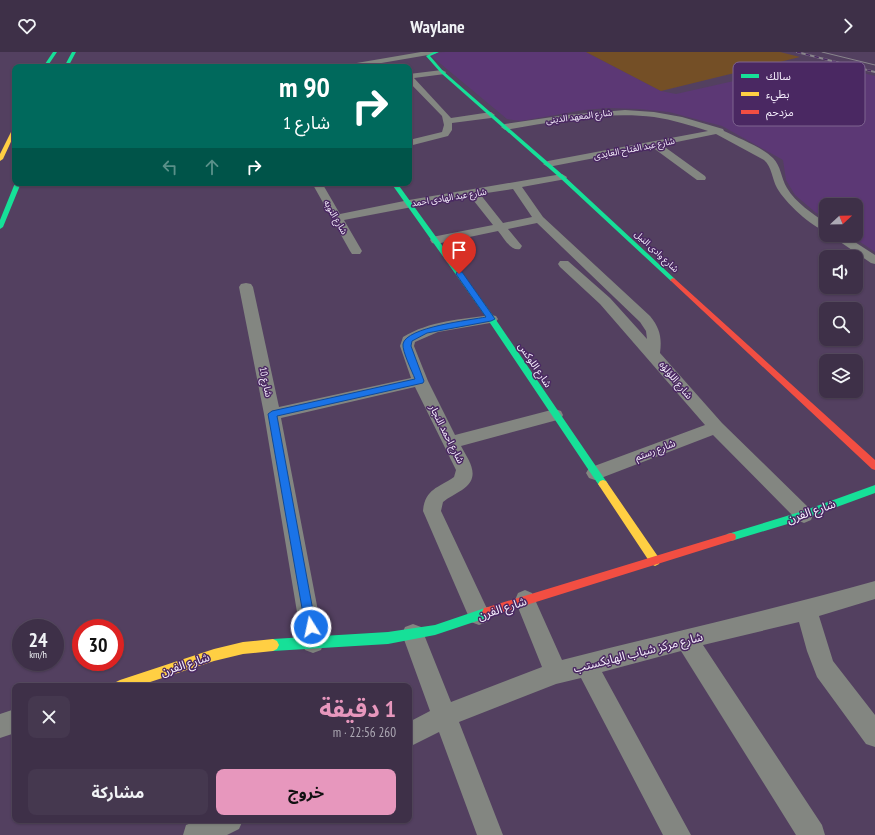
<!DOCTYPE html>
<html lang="ar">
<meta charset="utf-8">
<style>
body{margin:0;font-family:"PT Sans Narrow","Noto Sans Arabic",sans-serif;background:#45384f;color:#f1f3f6;direction:rtl;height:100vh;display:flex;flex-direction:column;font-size:15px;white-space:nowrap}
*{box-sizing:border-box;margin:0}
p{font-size:13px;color:#ada9b4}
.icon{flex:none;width:22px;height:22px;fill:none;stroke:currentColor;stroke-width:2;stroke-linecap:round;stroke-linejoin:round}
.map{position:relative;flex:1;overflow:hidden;direction:ltr}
.drawer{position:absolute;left:12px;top:631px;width:400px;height:140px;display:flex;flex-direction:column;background:#3e3048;border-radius:8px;box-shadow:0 1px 3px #0004,0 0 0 1px #574b60;direction:rtl}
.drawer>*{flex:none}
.banner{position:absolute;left:12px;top:12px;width:400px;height:122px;border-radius:8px;box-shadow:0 1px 3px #0004,0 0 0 1px #574b60;direction:rtl;background:#00695c;color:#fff;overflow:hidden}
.needle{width:26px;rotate:68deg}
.controls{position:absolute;left:819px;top:146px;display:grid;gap:8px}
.controls a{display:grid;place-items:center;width:44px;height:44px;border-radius:8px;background:#3e3048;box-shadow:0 1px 3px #0004,0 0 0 1px #574b60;font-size:20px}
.speed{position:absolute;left:12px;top:567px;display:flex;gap:8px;font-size:20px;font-weight:700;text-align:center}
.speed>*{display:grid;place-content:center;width:52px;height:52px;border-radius:50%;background:#3e3048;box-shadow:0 1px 3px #0004,0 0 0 1px #574b60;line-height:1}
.speed small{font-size:10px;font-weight:400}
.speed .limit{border:6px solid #d22;background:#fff;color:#111}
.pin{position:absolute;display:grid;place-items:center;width:34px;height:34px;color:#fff;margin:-41px -17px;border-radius:50% 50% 50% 0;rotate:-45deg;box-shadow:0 0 4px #0007}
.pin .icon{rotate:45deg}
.me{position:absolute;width:44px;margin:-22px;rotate:350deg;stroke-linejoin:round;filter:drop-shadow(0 0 3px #0008)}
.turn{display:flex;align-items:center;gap:14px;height:84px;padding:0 16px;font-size:18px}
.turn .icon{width:52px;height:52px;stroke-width:2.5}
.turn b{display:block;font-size:28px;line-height:34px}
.lanes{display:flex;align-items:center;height:38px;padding:0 16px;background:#0003;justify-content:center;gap:20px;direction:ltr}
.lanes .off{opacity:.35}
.round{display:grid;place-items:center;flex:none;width:42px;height:42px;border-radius:8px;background:#45384f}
.overview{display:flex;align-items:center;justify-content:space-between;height:68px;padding:0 16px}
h1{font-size:24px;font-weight:700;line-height:30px;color:#e797bd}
.primary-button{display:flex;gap:8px;margin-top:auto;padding:8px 16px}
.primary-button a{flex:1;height:46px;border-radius:8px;background:#e797bd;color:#111;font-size:16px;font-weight:700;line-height:46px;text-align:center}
.primary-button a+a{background:#45384f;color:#f1f3f6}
header{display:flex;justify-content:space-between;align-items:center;height:52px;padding:0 16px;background:#3e3048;font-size:18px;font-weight:700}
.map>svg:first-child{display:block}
.built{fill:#5c3875}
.green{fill:#744f26}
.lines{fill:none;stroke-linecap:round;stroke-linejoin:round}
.street{fill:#838681;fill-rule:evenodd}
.fast{fill:#16e098;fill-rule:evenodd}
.slow{fill:#ffcf43;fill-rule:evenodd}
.jam{fill:#f24e42;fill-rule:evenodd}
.tram{stroke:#89858c;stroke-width:1}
.rail-casing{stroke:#89858c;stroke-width:2}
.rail{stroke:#4a2862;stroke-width:1.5;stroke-dasharray:4.5;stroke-linecap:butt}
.route{fill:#1a73e8;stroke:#114b97}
.labels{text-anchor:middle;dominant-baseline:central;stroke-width:3;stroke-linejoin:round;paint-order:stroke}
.far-street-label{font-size:9px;fill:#f6effd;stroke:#4a2862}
.street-label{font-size:10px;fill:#f6effd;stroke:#4a2862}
.near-street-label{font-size:12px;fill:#f6effd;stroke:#4a2862}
.key{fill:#4a2862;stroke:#7e6490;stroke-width:1}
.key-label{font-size:11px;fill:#f6effd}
</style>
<header><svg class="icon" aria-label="forward" viewBox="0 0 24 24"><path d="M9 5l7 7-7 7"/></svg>Waylane<svg class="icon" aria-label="heart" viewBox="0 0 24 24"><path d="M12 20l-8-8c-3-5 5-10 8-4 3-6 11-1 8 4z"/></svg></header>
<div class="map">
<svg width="875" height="783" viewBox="0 0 875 783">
<rect width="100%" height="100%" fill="#534060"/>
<path class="built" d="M 445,0 L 586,0 L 661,39 L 676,42 L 819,10 L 875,24 L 875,200 L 850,183 L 856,183 L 856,153 L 826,153 L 826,167 L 815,160 L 795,143 L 786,128 L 783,108 L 722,74 L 669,60 L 639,57 L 608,56 L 584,58 L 521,69 L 507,67 L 430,3 L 434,1 Z"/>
<path class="green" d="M 586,0 L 780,0 L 800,5 L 661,39 Z"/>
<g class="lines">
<path class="street" d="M 421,0 L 438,0 L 434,2 L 358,15 L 341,15 L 345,13 Z
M 442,18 L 446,20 L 445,22 L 414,26 L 451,66 L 491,60 L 495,63 L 491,66 L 452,71 L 452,78 L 448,84 L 409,94 L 409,88 L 442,80 L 444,73 L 442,64 L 409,30 L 409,22 Z
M 625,58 L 654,60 L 682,65 L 723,77 L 724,79 C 738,86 762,95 773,106 C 781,114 781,126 787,136 C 796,151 812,161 826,171 L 826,179 C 812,176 784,149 777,136 C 772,127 772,115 764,108 L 716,82 L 662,93 L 705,124 L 706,126 L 705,128 L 697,128 L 652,95 L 548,115 L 543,112 L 548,109 L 708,79 C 690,73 673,68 654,65 C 605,59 554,70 505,78 L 501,75 L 505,72 L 566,63 Z
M 562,122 L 567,125 L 566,127 L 522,135 L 543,165 L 650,264 C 660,276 662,286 660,301 L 722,371 L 811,458 L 813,463 L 811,468 L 804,471 L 797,468 L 713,383 L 601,426 L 595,428 L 589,426 L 586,421 L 589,416 L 705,373 L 600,252 L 560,215 L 558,212 L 560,209 L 568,209 L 610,246 L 647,287 L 646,279 L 640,270 L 537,171 L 508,177 L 522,194 L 520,197 C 510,199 504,186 498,179 L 436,192 L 432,191 L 430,188 L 432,185 L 493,173 L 470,144 L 344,168 L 362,199 L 360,202 L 352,202 L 350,199 L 312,131 L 322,131 L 340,162 L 409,148 ZM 513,137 L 532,165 L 503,171 L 480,142 Z
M 830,183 L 844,183 L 875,203 L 875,212 L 871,211 Z
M 246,231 L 251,232 L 253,235 L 279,355 L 411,326 L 400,294 L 403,285 C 429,269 462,267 491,263 L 496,264 L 498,267 L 496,270 L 438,280 L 415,290 L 414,294 L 428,329 L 455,383 L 555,357 L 561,359 L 563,363 L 561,367 L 461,394 C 469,409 482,425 462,438 C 456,442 449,445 443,450 L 441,459 L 490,563 L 487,570 L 479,573 L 471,570 L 423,459 C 425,437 438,436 454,425 L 456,418 L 415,335 L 281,366 L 324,590 L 321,598 L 313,601 L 305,598 L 302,590 L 264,362 L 239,235 L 241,232 Z
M 875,529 L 875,547 L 819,564 L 833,609 L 875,663 L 875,695 L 866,692 L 817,625 L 807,599 L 799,570 L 703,593 L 822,773 L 825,783 L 796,783 L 681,599 L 602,620 L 691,783 L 663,783 L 581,626 L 556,632 L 459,670 L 503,783 L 477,783 L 439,680 L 409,695 L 409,670 L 430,659 L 402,582 L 405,575 L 413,572 L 421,575 L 451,650 L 542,615 L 515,548 L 518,541 L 525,538 L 532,541 L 562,608 C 666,581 772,558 875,529 Z
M 15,657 L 15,681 L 0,686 L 0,662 Z
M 199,768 L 243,768 L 239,777 L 227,783 L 183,783 L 186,773 Z"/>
<path class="fast" d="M 53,0 L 57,0 L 47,15 L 43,15 Z
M 72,0 L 76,0 L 68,15 L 64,15 Z
M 434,0 L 439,0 L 430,4 L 443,19 L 564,124 L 675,227 L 675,229 L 671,229 L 560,126 L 441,21 L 426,4 Z
M 15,131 L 21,131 L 3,175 L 0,177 L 0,168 Z
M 391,131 L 397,131 L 494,265 L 606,429 L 608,432 L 606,435 L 600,435 L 488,268 Z
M 875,433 L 875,441 L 804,467 L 731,489 L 727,488 L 726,485 L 727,482 L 731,481 L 803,459 Z
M 488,555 L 492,556 L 494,560 L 492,564 L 435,583 L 388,592 L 273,599 L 269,597 L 267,593 L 269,589 L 273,587 L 388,580 L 435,573 Z"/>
<path class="slow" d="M 15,75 L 15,81 L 3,107 L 0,109 L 0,102 L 13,76 Z
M 603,428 L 606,429 L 659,506 L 660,509 L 659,512 L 655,514 L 651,512 L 600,435 L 598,432 L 600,429 Z
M 273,587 L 277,589 L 279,593 L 277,597 L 273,599 L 243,602 L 214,609 L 138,634 L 114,634 L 116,630 L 120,628 L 214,597 L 243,590 Z"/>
<path class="jam" d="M 673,226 L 675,227 L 875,408 L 875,418 L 872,417 L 671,229 L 670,228 Z
M 731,481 L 735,482 L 736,485 L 735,488 L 731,489 L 488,565 L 484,564 L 482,560 L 484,556 L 488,555 Z"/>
<path class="tram" d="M 822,0 L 875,13"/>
<defs>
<path id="rail" d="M 797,0 L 875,20"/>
</defs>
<use href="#rail" class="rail-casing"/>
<use href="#rail" class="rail"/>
</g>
<path class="route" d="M 457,220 L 462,220 L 495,267 L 491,269 L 427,281 L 412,289 L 411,294 L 424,329 L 423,331 L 277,364 L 316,575 L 315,579 L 311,580 L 306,579 L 268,362 L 272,359 L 415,327 C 412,319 402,299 403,292 C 406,275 471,268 486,265 L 456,222 Z"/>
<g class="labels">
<g class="far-street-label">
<text transform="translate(579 64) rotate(-7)">شارع المعهد الدينى</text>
<text transform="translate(634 96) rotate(-11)">شارع عبد الفتاح العايدى</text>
<text transform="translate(449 145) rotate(-9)">شارع عبد الهادى احمد</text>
<text transform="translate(336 165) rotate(60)">شارع النوبه</text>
<text transform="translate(657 199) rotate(43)">شارع وادى النيل</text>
</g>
<g class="street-label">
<text transform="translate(535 313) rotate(56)">شارع اللوكس</text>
<text transform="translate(676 328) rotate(50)">شارع اللؤلؤه</text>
<text transform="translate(266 330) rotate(78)">شارع 10</text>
<text transform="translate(447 382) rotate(63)">شارع احمد النجار</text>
<text transform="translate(655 398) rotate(-21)">شارع رستم</text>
</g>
<g class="near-street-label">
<text transform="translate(811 459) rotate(-19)">شارع الفرن</text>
<text transform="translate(502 556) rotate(-18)">شارع الفرن</text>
<text transform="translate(638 600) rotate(-14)">شارع مركز شباب الهايكستب</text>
<text transform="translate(185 612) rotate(-18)">شارع الفرن</text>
</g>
</g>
<rect x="733" y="10" width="132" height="64" rx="6" class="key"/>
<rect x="741" y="22" width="18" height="4" fill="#16e098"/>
<rect x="741" y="40" width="18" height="4" fill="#ffcf43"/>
<rect x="741" y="58" width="18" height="4" fill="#f24e42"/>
<g class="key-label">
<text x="766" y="28">سالك</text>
<text x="766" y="46">بطيء</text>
<text x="766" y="64">مزدحم</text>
</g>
</svg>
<div class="controls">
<a><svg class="needle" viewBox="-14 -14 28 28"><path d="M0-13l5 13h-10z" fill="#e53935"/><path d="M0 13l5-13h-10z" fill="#ada9b4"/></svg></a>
<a><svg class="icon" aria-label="sound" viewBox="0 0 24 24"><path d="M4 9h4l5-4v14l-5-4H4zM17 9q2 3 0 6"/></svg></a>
<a><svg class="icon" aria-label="search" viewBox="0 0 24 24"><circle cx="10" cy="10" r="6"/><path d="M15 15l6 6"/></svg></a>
<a><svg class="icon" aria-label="layers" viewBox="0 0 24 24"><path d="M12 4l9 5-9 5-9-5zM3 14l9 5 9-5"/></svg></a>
</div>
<div class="speed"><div>24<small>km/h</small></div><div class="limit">30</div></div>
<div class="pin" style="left:459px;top:222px;background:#d93025"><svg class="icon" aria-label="arrive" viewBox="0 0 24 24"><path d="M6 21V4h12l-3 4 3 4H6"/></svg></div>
<svg class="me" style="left:311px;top:575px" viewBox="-20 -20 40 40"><circle r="17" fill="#1a73e8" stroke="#fff" stroke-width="3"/><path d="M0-11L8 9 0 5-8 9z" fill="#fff"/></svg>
<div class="banner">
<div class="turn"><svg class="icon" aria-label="right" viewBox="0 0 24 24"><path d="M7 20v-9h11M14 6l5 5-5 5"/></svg><div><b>90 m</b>شارع 1</div></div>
<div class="lanes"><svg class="icon off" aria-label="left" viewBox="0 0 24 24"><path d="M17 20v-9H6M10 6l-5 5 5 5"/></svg><svg class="icon off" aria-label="ahead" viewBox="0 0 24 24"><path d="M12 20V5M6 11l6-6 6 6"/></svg><svg class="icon" aria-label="right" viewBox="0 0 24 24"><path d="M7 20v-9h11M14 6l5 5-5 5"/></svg></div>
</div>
<section class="drawer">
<div class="overview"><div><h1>1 دقيقة</h1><p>260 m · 22:56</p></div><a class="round"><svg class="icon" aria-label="close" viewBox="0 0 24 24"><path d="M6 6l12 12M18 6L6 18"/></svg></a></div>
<div class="primary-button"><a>خروج</a><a>مشاركة</a></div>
</section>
</div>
